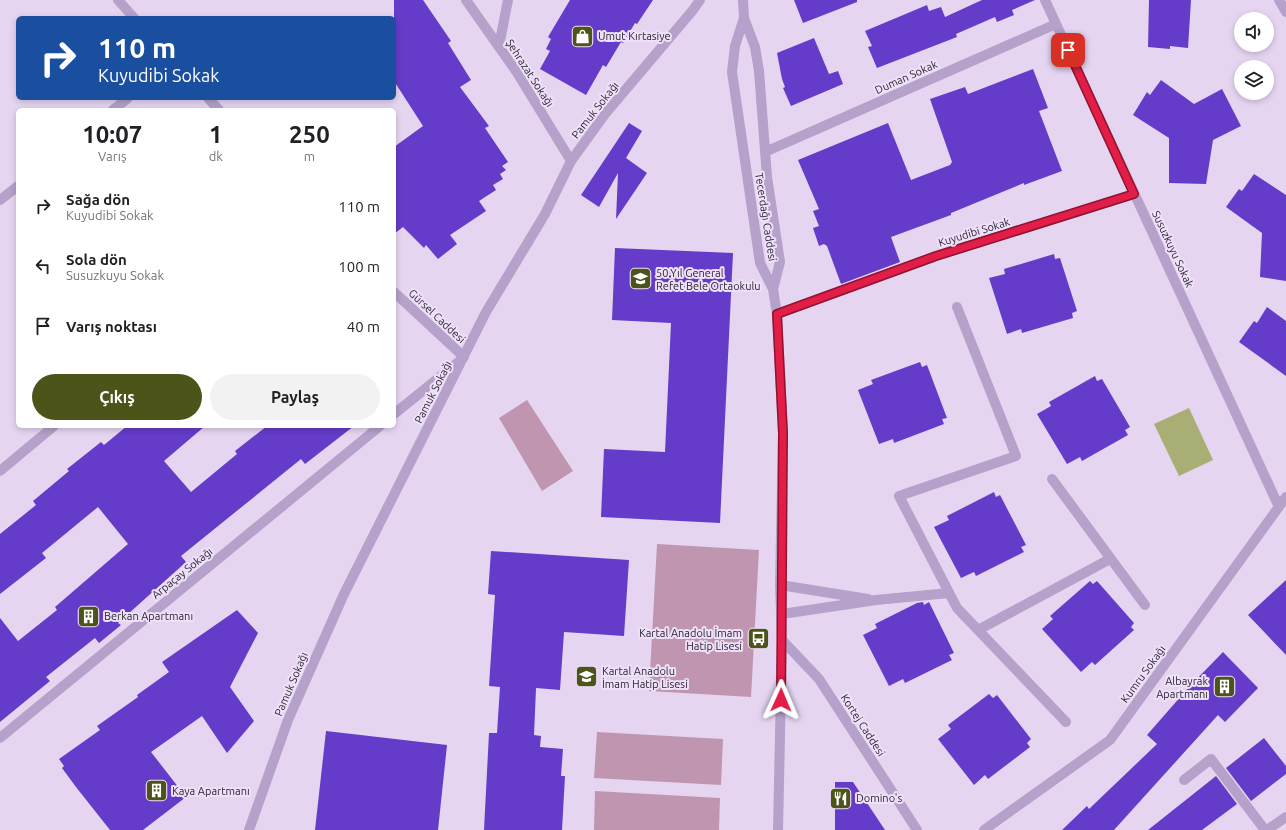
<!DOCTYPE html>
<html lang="tr">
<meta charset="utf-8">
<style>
body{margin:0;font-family:Ubuntu,sans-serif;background:#f2f2f2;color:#202124;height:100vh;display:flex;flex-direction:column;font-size:15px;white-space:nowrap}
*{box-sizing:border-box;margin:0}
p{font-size:13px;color:#757577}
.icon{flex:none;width:22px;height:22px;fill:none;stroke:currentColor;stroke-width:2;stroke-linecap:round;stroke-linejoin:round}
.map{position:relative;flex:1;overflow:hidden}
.details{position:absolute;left:16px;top:108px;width:380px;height:320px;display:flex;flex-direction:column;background:#fff;border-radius:6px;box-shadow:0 2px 6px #0003}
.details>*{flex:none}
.guide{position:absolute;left:16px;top:16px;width:380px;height:84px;border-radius:6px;box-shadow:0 2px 6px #0003;background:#1a4fa0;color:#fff;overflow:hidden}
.buttons{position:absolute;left:1234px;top:12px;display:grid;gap:8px}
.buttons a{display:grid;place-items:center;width:40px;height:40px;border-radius:50%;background:#fff;box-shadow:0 2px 6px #0003;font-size:20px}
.pin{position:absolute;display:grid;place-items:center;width:34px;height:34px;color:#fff;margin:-17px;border-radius:8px;box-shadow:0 2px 6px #0006}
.me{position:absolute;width:44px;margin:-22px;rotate:1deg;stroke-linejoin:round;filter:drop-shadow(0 0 3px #0008)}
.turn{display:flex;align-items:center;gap:14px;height:84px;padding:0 16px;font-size:18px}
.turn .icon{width:52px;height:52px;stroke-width:2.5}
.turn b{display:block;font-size:28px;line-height:34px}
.eta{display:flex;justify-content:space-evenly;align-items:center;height:68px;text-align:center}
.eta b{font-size:24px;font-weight:700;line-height:28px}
.cta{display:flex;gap:8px;margin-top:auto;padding:8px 16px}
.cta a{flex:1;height:46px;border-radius:24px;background:#4d5419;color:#fff;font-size:16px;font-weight:700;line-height:46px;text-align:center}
.cta a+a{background:#f2f2f2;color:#202124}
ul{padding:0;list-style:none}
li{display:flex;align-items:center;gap:12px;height:60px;padding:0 16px}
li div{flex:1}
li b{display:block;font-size:15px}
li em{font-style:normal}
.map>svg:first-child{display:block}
.green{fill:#bf95af}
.water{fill:#a8ae74}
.building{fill:#653bc9}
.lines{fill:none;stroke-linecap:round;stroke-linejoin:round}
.minor{stroke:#b5a1c9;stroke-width:10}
.route-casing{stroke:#92132f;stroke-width:10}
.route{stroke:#e11d48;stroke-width:7}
.labels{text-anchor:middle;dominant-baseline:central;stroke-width:4;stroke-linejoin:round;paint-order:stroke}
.poi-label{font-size:11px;fill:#2a2433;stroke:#efe1f9;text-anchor:start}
.street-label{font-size:11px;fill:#2a2433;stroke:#efe1f9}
</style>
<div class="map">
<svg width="1286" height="830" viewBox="0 0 1286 830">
<rect width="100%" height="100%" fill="#e5d5f1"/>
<path class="green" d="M 527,400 L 573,471 L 542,491 L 499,418 Z
M 657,544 L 759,550 L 751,697 L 649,691 Z
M 597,732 L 723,739 L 721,785 L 594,778 Z
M 595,791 L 720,798 L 719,830 L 594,830 Z"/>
<path class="water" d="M 1189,408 L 1213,460 L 1179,476 L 1154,424 Z"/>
<path class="building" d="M 394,0 L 423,0 L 451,41 L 448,43 L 471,80 L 460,87 L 489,126 L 485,128 L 508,162 L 502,166 L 506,170 L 500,174 L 503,179 L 493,185 L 496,190 L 479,201 L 486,211 L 450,235 L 457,244 L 438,259 L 426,245 L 424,248 L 403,227 L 394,234 L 394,147 L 423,126 L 394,81 Z
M 570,0 L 653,0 L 637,24 L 635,23 L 623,43 L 621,42 L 606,67 L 603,65 L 586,95 L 540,69 L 550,51 L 546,49 L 551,39 L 548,37 Z
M 794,0 L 857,0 L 857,2 L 803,23 Z
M 982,0 L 1035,0 L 1012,10 L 1014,15 L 997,22 L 995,17 L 956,34 L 957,37 L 877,68 L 868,47 L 872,46 L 865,31 L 927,5 L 929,11 L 941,7 L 945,17 Z
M 1149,0 L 1191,0 L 1188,48 L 1170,46 L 1170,49 L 1148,47 Z
M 814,38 L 829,74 L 838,71 L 843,84 L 791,106 L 783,88 L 785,87 L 782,79 L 777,53 Z
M 1033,69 L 1048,108 L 1039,111 L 1062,171 L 1024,185 L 1024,183 L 951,213 L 951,215 L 891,237 L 900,262 L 841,284 L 827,246 L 824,244 L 819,246 L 813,228 L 819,226 L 813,211 L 819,209 L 798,160 L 888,123 L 911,180 L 950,165 L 952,162 L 930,99 L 965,87 L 968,94 Z
M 1161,80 L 1194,104 L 1222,89 L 1241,126 L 1213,140 L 1206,184 L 1169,183 L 1169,138 L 1133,115 L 1147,92 L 1150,95 Z
M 629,123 L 642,131 L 626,158 L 647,173 L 616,219 L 618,173 L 599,207 L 581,195 Z
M 1254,174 L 1286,195 L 1286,281 L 1260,277 L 1262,233 L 1226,207 L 1239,189 L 1242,191 Z
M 615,248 L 733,253 L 720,523 L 601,517 L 604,449 L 665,452 L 671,323 L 612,320 Z
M 1054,254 L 1055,259 L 1060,258 L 1077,311 L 1072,313 L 1073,318 L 1022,333 L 1021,329 L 1007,334 L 989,278 L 1005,274 L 1004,269 Z
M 1267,307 L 1286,321 L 1286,376 L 1239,342 L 1254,321 L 1257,323 Z
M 920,362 L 922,367 L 927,365 L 947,418 L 942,419 L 944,424 L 894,443 L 893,439 L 879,444 L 858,390 L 873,384 L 871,380 Z
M 1095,376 L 1097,381 L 1102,379 L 1130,427 L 1125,430 L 1128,435 L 1082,461 L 1080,457 L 1067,464 L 1037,414 L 1051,406 L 1049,402 Z
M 127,426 L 205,426 L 164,461 L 191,492 L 237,454 L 235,451 L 267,426 L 354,426 L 305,464 L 301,459 L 181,556 L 186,562 L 118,623 L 121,625 L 99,643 L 95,638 L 46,677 L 50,681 L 0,722 L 0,618 L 18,641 L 57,610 L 55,607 L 128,544 L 98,507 L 42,553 L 46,558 L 0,594 L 0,534 L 36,505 L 33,501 L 69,471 L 67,469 L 101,442 L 104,445 Z
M 994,492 L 996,497 L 1000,495 L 1026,545 L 1021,547 L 1024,552 L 976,576 L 974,572 L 961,578 L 934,527 L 949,520 L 947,516 Z
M 491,551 L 629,560 L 624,636 L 564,632 L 560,690 L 536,688 L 534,735 L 541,736 L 540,747 L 563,749 L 561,776 L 565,776 L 562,830 L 484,830 L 489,733 L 497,733 L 500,687 L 489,686 L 495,595 L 488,594 Z
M 1286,580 L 1286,655 L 1248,615 Z
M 1090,581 L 1093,584 L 1097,581 L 1134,623 L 1131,627 L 1134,630 L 1095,665 L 1092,662 L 1081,672 L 1042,629 L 1053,619 L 1050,616 Z
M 923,602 L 924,605 L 929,602 L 954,653 L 949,655 L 952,660 L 905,683 L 903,679 L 889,686 L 863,635 L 877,628 L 875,624 L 917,603 Z
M 237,610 L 258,633 L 230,687 L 254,721 L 227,753 L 202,716 L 151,752 L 186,797 L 143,830 L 110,830 L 76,787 L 62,768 L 64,766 L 59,759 L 100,730 L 97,726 L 138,697 L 137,695 L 169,672 L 162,662 Z
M 1223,652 L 1258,688 L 1225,722 L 1218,715 L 1114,830 L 1062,830 L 1087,806 L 1089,809 L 1157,744 L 1147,735 L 1189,687 Z
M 989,694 L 993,698 L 997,695 L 1031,739 L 1027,743 L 1030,747 L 988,779 L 985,775 L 974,785 L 938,739 L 951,729 L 948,725 Z
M 326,731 L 447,745 L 438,830 L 315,830 Z
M 1264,738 L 1286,766 L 1286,774 L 1251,801 L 1226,768 Z
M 1216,776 L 1237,804 L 1202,830 L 1148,830 Z
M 835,782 L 853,782 L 885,830 L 835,830 Z"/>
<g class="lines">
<path class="minor" d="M 118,0 L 134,18
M 466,0 L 516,71 L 571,161
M 743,0 L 744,18 L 755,47 L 759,71 L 767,177 L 780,262 L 773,289
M 1045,0 L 1279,507
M 1279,0 L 1286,12
M 744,18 L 735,46 L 732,72 L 760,263 L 773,289 L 777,314 L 783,433 L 780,585 L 782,640 L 778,830
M 499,46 L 508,0
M 208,98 L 219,110
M 113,110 L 128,98
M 765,152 L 1056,24
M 0,200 L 18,186
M 394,292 L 464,357
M 957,307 L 1016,456 L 899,496 L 957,608 L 1066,722
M 777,314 L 936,256 L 1134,194
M 394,414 L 461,360
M 0,471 L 54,426
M 1052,479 L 1145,605
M 780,585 L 868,599
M 782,614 L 876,600 L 949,593
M 978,630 L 1110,559
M 782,640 L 819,679 L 917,830
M 0,738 L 380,426
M 1184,780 L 1211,759 L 1265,830
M 249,830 L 288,720 L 344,594 L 486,312 L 545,214 L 571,161 L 605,114 L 693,10 L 700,0
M 984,830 L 1110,740 L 1286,497
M 1267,830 L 1286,817"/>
</g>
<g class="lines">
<defs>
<path id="route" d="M 781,700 L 783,433 L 777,314 L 936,256 L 1134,194 L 1068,50"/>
</defs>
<use href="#route" class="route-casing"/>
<use href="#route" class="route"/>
</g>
<defs>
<symbol id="shop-square" viewBox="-11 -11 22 22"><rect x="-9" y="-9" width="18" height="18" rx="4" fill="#4d5419" stroke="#efe1f9"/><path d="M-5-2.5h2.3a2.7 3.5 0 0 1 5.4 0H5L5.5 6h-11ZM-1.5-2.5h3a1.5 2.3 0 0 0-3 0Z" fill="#fff"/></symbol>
<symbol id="school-square" viewBox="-11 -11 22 22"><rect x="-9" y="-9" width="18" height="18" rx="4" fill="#4d5419" stroke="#efe1f9"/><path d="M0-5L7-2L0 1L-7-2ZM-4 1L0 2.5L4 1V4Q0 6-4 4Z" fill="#fff"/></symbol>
<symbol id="building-square" viewBox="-11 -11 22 22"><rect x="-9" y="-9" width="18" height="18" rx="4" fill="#4d5419" stroke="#efe1f9"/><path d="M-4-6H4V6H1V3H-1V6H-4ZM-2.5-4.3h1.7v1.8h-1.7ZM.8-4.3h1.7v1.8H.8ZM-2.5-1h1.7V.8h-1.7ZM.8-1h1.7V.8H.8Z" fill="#fff"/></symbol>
<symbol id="bus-square" viewBox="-11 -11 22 22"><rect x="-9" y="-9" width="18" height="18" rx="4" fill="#4d5419" stroke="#efe1f9"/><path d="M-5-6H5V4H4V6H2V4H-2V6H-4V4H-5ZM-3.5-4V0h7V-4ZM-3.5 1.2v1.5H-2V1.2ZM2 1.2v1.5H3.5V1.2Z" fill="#fff"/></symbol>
<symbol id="restaurant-square" viewBox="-11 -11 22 22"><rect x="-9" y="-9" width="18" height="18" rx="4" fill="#4d5419" stroke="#efe1f9"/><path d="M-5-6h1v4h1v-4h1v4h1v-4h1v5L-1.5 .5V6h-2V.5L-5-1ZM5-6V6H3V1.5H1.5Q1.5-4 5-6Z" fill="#fff"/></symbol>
</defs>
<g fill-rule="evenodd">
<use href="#shop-square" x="570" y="24" width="25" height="25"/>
<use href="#school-square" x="628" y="266" width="25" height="25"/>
<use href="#building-square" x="76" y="604" width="25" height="25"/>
<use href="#bus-square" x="746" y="626" width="25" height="25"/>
<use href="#school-square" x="574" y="664" width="25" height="25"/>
<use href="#building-square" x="1212" y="674" width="25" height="25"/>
<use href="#building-square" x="144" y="778" width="25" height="25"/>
<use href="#restaurant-square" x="828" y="786" width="25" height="25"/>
</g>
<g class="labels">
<g class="poi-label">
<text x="598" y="36">Umut Kırtasiye</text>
<text x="656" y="273">50.Yıl General<tspan x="656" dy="13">Refet Bele Ortaokulu</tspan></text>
<text x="104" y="616">Berkan Apartmanı</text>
<text x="742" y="633" text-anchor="end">Kartal Anadolu İmam<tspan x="742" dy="13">Hati̇p Li̇sesi̇</tspan></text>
<text x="602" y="671">Kartal Anadolu<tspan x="602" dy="13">İmam Hatip Lisesi</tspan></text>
<text x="1208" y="681" text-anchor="end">Albayrak<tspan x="1208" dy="13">Apartmanı</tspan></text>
<text x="172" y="791">Kaya Apartmanı</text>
<text x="856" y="798">Domino's</text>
</g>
<g class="street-label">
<text transform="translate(530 73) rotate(57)">Şehrazat Sokağı</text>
<text transform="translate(906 77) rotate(-24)">Duman Sokak</text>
<text transform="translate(595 110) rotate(-52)">Pamuk Sokağı</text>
<text transform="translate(766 217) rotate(81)">Tecerdağı Caddesi</text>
<text transform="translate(974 232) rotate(-17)">Kuyudibi Sokak</text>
<text transform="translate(1173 249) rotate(65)">Susuzkuyu Sokak</text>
<text transform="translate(437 316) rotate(43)">Gürsel Caddesi</text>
<text transform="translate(433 392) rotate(-63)">Pamuk Sokağı</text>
<text transform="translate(182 573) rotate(-39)">Arpaçay Sokağı</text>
<text transform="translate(1143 674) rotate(-54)">Kumru Sokağı</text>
<text transform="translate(291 684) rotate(-67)">Pamuk Sokağı</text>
<text transform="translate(863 725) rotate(57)">Kortej Caddesi</text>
</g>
</g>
</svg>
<div class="buttons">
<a><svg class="icon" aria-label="sound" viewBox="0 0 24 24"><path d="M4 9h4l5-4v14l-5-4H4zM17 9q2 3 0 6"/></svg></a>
<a><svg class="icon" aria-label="layers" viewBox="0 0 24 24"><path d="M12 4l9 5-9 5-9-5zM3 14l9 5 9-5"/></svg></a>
</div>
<div class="pin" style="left:1068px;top:50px;background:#d93025"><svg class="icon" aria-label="arrive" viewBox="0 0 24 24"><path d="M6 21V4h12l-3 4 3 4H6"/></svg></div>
<svg class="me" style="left:781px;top:700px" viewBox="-20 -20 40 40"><path d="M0-17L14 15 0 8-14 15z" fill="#e11d48" stroke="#fff" stroke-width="4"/></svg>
<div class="guide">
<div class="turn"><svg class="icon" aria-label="right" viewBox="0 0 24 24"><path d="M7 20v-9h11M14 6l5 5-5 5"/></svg><div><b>110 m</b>Kuyudibi Sokak</div></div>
</div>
<section class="details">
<div class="eta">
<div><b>10:07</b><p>Varış</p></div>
<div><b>1</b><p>dk</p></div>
<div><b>250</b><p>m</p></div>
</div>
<ul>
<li><svg class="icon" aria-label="right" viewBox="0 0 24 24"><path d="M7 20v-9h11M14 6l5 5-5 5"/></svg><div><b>Sağa dön</b><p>Kuyudibi Sokak</p></div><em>110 m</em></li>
<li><svg class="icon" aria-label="left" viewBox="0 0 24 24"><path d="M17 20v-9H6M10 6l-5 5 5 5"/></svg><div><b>Sola dön</b><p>Susuzkuyu Sokak</p></div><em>100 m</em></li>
<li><svg class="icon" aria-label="arrive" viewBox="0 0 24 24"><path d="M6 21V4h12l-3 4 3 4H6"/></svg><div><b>Varış noktası</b></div><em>40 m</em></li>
</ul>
<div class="cta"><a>Çıkış</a><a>Paylaş</a></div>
</section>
</div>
